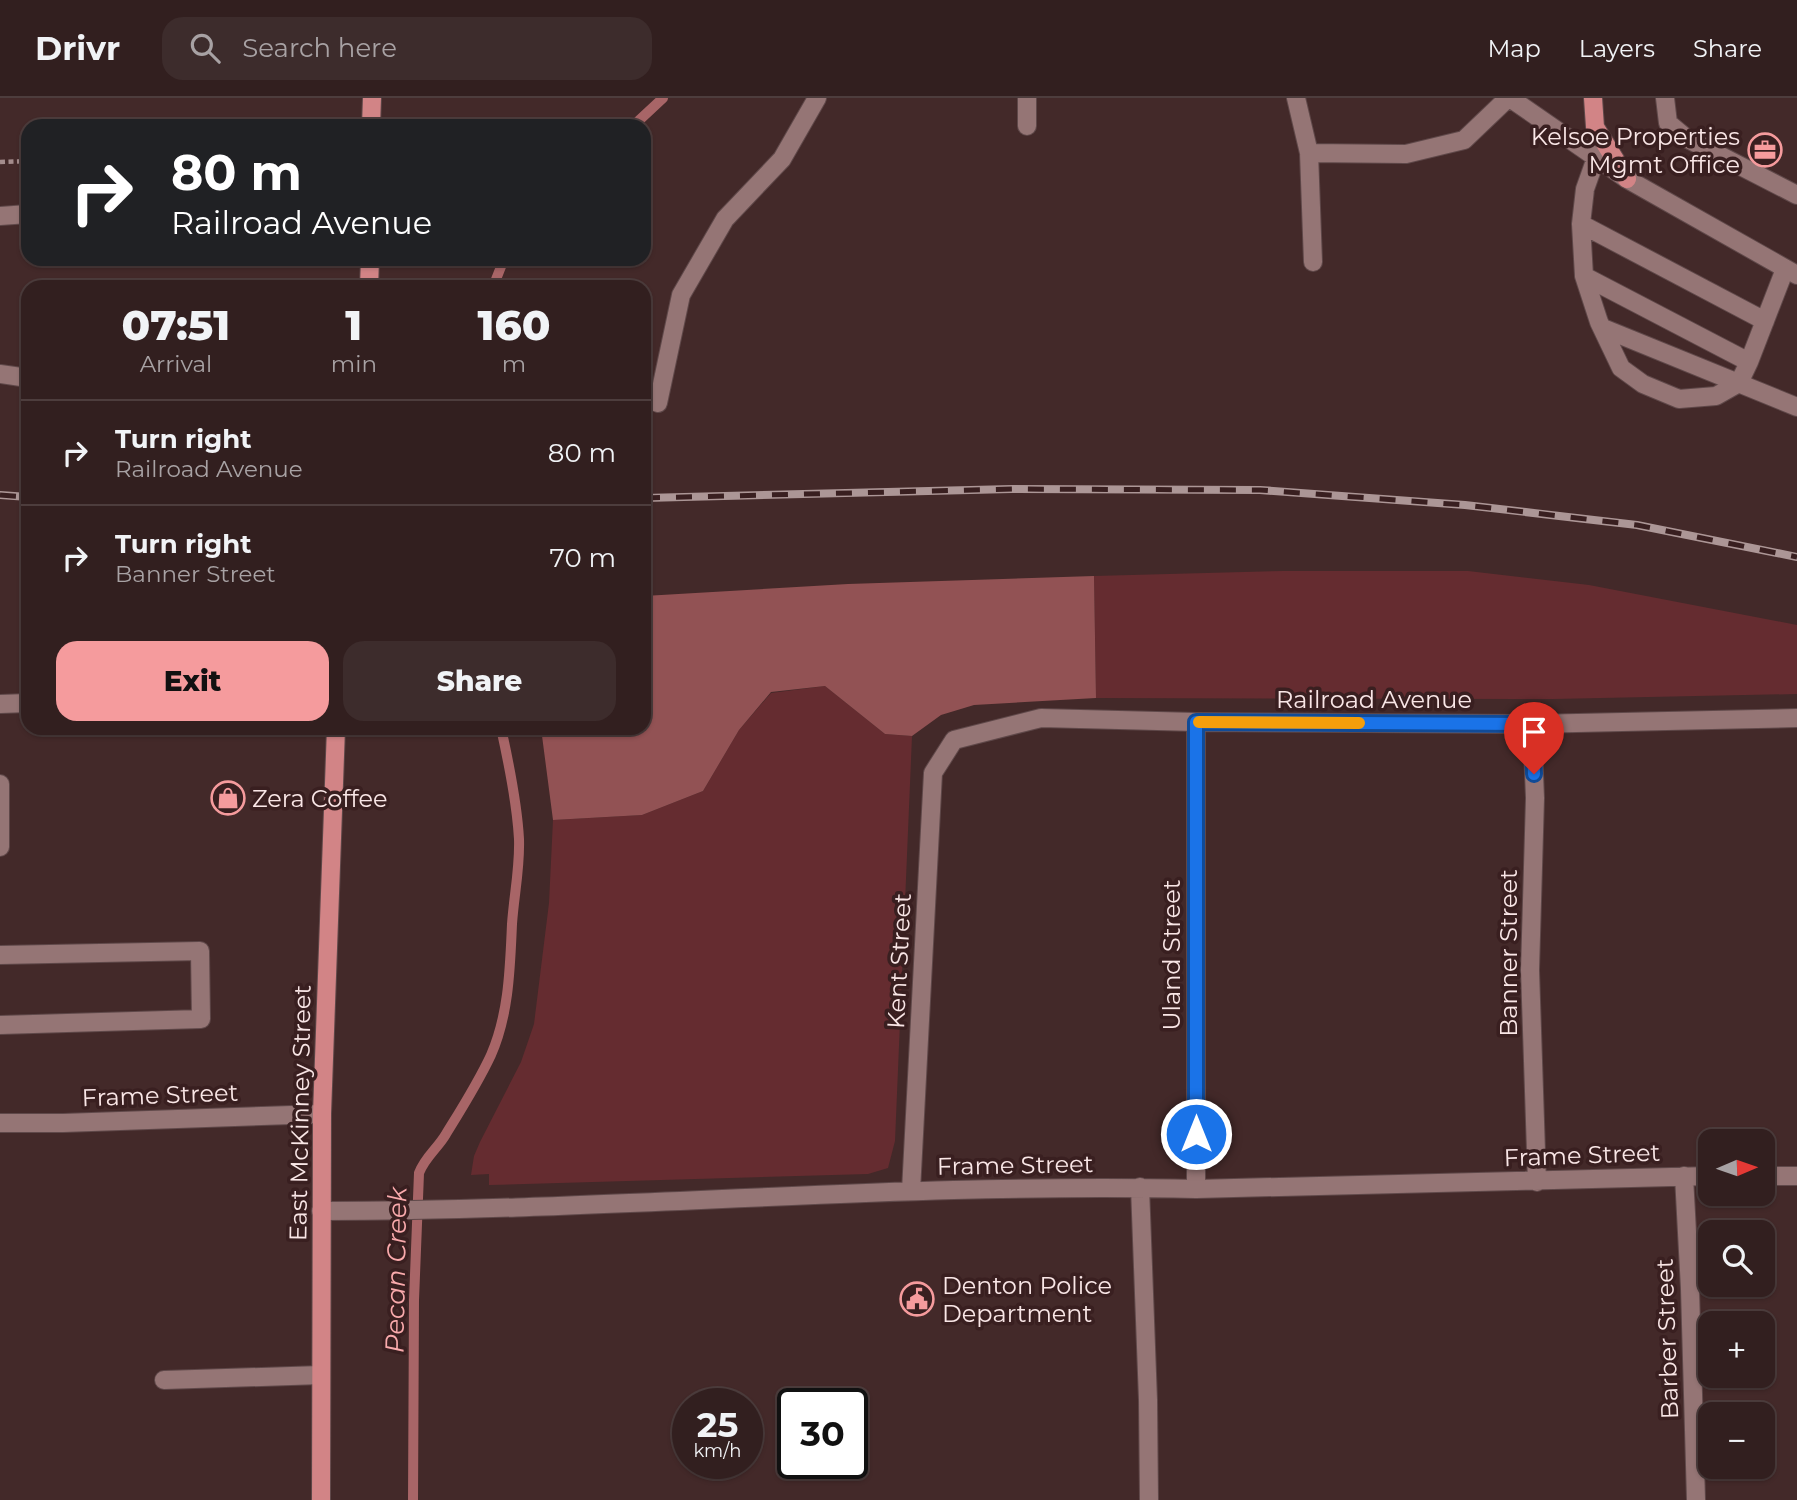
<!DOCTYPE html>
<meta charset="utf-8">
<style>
body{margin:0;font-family:Montserrat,sans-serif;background:#3d2c2c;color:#f1f3f6;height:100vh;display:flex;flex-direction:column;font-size:26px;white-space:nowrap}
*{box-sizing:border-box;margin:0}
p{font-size:23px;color:#a8a2a4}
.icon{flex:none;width:38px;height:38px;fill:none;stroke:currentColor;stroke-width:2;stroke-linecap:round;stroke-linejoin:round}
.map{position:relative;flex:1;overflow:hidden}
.panel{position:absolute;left:21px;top:182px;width:630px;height:455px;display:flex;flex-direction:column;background:#321f1f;border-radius:21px;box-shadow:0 2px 5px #0004,0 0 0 2px #4d3d3d}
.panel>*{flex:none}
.top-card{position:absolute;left:21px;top:21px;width:630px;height:147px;border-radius:21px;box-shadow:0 2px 5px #0004,0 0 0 2px #4d3d3d;background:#202124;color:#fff;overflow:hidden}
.needle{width:46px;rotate:88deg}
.tools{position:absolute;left:1698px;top:1031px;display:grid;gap:14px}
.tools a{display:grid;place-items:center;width:77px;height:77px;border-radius:14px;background:#321f1f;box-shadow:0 2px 5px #0004,0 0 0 2px #4d3d3d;font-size:35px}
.speed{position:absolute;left:672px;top:1290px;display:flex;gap:14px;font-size:35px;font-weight:700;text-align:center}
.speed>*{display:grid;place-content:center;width:91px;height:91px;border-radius:50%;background:#321f1f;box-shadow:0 2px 5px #0004,0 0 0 2px #4d3d3d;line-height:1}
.speed small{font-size:18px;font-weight:400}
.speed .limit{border:4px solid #111;border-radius:10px;background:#fff;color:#111}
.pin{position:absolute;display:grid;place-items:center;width:60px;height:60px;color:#fff;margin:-72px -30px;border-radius:50% 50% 50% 0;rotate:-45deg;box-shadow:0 0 7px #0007}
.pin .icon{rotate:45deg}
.me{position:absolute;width:77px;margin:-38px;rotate:0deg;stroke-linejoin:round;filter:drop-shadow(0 0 5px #0008)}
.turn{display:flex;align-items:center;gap:24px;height:147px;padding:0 35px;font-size:32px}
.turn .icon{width:91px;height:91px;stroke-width:2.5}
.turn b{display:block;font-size:49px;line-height:60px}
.eta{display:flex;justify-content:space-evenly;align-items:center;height:119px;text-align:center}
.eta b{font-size:42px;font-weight:800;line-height:49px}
.primary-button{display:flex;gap:14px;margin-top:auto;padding:14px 35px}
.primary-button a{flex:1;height:80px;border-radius:21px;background:#f59b9d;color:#111;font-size:28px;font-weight:800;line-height:80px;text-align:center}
.primary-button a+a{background:#3d2c2c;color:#f1f3f6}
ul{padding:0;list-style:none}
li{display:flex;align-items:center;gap:21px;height:105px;padding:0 35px;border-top:2px solid #4d3d3d}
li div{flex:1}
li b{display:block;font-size:26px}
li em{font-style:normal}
header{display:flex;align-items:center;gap:42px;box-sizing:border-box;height:98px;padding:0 35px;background:#321f1f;border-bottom:2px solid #4d3d3d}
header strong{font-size:33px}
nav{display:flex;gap:38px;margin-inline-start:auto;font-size:24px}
.search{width:490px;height:63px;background:#3d2c2c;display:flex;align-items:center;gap:18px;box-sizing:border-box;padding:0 24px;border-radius:21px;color:#a8a2a4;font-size:26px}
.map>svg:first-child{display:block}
.green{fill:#652c30}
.forest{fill:#925254}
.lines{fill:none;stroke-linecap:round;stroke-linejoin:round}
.stream{stroke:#a86567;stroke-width:10}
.minor-casing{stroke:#5f4849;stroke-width:20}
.major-casing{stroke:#5f4849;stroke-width:20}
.path{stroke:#a38c8c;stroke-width:4.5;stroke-dasharray:5 3.5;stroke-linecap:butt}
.minor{stroke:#957575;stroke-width:18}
.major{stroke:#d28486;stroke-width:18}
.rail-casing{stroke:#ac9696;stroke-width:8}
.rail{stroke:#391f20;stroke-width:5;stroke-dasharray:16;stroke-linecap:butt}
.route-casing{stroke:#114b97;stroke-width:18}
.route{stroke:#1a73e8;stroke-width:12}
.slow{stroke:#f59e0b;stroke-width:12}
.labels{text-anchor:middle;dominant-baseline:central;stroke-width:7;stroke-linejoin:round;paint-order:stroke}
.poi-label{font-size:24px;fill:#f9e6e6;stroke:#391f20;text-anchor:start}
.street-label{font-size:24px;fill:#f9e6e6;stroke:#391f20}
.water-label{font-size:26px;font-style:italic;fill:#f9aaac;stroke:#391f20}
</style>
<header>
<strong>Drivr</strong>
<div class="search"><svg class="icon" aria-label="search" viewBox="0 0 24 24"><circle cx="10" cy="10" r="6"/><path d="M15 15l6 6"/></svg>Search here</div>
<nav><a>Map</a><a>Layers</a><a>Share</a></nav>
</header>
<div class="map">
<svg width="1797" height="1402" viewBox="0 0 1797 1402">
<rect width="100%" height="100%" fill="#432929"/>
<path class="green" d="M 1284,473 L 1468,473 L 1589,487 L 1797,527 L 1797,596 L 1553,601 L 1096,600 L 1094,478 Z
M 825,588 L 885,636 L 912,638 L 895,1043 L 888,1070 L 868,1076 L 489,1087 L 489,1076 L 471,1077 L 474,1058 L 480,1044 L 521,964 L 534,926 L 549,805 L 553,722 L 642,717 L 703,693 L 739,632 L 771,595 Z"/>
<path class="forest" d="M 1094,478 L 1096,600 L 974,607 L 941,617 L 912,638 L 885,636 L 825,588 L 771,594 L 739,632 L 703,693 L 642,717 L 553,722 L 541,630 L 644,630 L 644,498 L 848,486 Z"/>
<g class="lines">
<path class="stream" d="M 633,28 L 663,0
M 493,189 L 504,161
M 413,1402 L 414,1202 L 419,1075 C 425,1059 438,1050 446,1036 C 462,1010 478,985 491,957 C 509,916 510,870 512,826 C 514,797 520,770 519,741 C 517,704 509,666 501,630"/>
<defs>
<path id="minor" d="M 1027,0 L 1027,28
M 1296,0 L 1309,55 L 1406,56 L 1464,42 L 1508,0
M 1510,0 L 1627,81 L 1797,177
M 1665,0 L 1668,25 L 1686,40 L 1797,97
M 1309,55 L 1313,164
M 1596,60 L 1585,91 L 1581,126 L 1584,178 L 1599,224 L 1621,270 L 1643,286 L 1679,301 L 1716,298 L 1739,285 L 1749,264 L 1785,171
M 0,118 L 28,116
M 1581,126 L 1765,223
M 1584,178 L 1749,264
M 1603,230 L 1797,309
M 0,276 L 28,280
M 658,305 L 681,197 L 725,121 L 782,61 L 817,0
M 0,606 L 28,605
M 1532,626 L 1535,700 L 1530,872 L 1537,1084
M 0,686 L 0,749
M 0,857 L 200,853 L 201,921 L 0,927
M 0,1025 L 63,1025 L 322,1016
M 1684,1078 L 1690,1191 L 1696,1402
M 1762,1078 L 1797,1078
M 1140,1089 L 1148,1302 L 1149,1402
M 1196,1091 L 1196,624
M 911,1093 L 933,675 L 954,642 L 1041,620 L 1196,624 L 1532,626 L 1797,620
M 321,1113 C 613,1113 904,1084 1196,1091 L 1710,1078
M 164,1282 L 321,1277"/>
<path id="major" d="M 1593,0 L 1595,29 L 1627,81
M 371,28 L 372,0
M 369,189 L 370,161
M 321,1402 L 322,1016 L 336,630"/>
</defs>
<use href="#minor" class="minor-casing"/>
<use href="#major" class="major-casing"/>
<path class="path" d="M 0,64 L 28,63"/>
<use href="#minor" class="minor"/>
<use href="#major" class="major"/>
<defs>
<path id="rail" d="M 0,397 L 28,399
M 644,400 L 1012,391 L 1260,392 L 1465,407 L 1637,427 L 1797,459"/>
</defs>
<use href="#rail" class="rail-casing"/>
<use href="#rail" class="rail"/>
</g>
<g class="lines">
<defs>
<path id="route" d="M 1196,1036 L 1196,624 L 1532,626 L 1534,676"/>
</defs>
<use href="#route" class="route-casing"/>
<use href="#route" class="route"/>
<path class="slow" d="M 1199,624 L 1359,625"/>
</g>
<defs>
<symbol id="office-ring" viewBox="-11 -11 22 22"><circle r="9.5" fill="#391f20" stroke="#f59b9d" stroke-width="1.5"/><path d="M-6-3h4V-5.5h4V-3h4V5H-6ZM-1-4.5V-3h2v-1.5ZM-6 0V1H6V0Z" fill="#f59b9d"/></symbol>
<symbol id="shop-ring" viewBox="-11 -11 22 22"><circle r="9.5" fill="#391f20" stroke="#f59b9d" stroke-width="1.5"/><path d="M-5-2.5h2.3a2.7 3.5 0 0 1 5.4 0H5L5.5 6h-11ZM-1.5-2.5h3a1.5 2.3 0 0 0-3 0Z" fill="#f59b9d"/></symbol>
<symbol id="civic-ring" viewBox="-11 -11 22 22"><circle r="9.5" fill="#391f20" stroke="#f59b9d" stroke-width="1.5"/><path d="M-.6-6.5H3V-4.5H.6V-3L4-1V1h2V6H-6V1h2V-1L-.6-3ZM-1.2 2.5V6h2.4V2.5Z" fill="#f59b9d"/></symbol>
</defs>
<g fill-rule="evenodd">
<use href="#office-ring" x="1746" y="33" width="38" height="38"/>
<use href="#shop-ring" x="209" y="681" width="38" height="38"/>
<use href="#civic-ring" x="898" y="1182" width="38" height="38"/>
</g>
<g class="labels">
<g class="poi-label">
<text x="1740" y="38" text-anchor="end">Kelsoe Properties<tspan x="1740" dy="28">Mgmt Office</tspan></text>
<text x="252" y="700">Zera Coffee</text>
<text x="942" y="1187">Denton Police<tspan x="942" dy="28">Department</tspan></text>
</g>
<g class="street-label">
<text x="1374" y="601">Railroad Avenue</text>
<text transform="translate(1508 855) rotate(-90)">Banner Street</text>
<text transform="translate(1171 857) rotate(-90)">Uland Street</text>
<text transform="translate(899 863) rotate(-87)">Kent Street</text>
<text transform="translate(160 997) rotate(-2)">Frame Street</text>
<text transform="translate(300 1015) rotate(-89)">East McKinney Street</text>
<text transform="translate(1582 1057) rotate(-2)">Frame Street</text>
<text transform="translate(1015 1067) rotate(-1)">Frame Street</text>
<text transform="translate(1667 1241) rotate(-92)">Barber Street</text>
</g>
<g class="water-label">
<text transform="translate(396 1172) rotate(-89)">Pecan Creek</text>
</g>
</g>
</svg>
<div class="tools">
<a><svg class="needle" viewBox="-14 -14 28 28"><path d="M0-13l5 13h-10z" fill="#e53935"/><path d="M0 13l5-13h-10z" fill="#a8a2a4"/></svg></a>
<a><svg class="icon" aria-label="search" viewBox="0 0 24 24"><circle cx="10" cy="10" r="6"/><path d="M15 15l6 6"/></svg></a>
<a>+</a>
<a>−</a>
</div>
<div class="speed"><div>25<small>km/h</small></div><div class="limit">30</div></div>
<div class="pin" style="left:1534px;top:676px;background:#d93025"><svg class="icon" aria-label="arrive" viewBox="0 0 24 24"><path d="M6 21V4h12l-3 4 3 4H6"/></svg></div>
<svg class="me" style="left:1196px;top:1036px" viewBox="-20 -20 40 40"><circle r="17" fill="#1a73e8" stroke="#fff" stroke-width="3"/><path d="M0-11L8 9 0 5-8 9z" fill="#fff"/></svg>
<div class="top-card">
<div class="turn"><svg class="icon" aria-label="right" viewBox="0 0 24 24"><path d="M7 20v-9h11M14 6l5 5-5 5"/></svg><div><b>80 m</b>Railroad Avenue</div></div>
</div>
<section class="panel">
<div class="eta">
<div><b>07:51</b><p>Arrival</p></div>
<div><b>1</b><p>min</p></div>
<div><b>160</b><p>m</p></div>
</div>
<ul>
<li><svg class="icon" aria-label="right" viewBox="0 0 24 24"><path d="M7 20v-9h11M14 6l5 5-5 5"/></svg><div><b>Turn right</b><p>Railroad Avenue</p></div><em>80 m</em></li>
<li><svg class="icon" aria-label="right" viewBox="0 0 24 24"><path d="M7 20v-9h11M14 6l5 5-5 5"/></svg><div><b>Turn right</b><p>Banner Street</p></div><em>70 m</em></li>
</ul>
<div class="primary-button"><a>Exit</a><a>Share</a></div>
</section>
</div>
